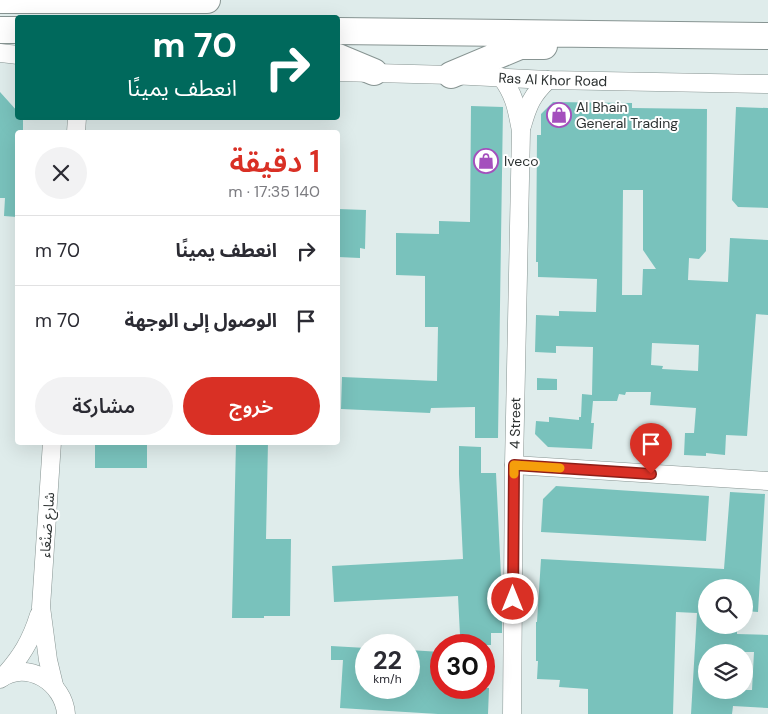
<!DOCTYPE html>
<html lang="ar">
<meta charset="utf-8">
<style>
body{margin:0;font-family:"DM Sans","Noto Sans Arabic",sans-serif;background:#f2f2f3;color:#2b2b33;direction:rtl;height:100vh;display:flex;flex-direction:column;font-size:19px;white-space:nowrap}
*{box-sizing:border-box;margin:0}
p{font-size:16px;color:#7c7c81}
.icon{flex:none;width:28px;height:28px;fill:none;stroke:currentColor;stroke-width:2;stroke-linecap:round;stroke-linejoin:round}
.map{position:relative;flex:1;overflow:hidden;direction:ltr}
.sheet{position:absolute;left:15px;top:130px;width:325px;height:315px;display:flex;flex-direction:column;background:#fff;border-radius:5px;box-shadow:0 5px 20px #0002;direction:rtl}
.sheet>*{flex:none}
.top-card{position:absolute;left:15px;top:15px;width:325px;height:105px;border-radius:5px;box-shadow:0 5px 20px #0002;direction:rtl;background:#00695c;color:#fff;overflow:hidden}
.fabs{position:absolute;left:698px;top:579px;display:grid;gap:10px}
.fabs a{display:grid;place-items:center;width:55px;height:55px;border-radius:50%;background:#fff;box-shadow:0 5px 20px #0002;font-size:25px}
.speed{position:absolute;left:355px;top:634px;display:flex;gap:10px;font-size:25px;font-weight:700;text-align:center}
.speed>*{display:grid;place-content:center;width:65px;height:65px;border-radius:50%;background:#fff;box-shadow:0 5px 20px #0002;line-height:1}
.speed small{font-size:12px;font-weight:400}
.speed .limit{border:8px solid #d22;background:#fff;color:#111}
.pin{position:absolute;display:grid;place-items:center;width:42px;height:42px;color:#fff;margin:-51px -21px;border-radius:50% 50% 50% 0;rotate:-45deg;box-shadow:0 0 5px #0007}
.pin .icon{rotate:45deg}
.me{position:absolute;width:55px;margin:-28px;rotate:0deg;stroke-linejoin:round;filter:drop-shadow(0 0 4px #0008)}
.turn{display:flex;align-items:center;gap:18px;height:105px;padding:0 20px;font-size:22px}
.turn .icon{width:65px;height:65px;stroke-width:2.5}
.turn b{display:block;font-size:35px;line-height:42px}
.round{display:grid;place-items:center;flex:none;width:52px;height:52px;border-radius:26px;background:#f2f2f3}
.headline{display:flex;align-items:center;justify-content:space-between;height:85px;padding:0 20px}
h1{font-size:30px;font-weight:600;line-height:38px;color:#d93025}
.button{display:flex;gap:10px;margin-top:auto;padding:10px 20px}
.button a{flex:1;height:58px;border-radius:30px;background:#d93025;color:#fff;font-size:20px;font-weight:600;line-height:58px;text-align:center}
.button a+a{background:#f2f2f3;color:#2b2b33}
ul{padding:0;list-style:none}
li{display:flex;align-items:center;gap:15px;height:70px;padding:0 20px;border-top:1px solid #e1e1e2}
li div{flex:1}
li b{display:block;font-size:19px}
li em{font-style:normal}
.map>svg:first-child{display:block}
.building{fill:#79c2bc;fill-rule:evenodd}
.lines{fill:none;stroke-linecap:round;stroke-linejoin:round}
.minor-casing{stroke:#879492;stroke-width:19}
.highway-casing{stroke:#879492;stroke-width:28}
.minor{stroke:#fff;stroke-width:18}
.highway{stroke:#fff;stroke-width:26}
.route-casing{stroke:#8d1f18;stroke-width:12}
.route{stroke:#d93025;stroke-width:9}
.slow{stroke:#f59e0b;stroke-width:9}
.labels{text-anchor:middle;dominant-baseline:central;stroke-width:4;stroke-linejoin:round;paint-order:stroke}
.street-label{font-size:14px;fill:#2c3131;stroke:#fff}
.poi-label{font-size:14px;fill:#2c3131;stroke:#fff;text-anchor:start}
</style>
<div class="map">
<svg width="768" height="714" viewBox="0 0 768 714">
<rect width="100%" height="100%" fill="#dfeceb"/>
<path class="building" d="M 0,92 L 18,112 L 18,118 L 23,118 L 23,132 L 18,132 L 17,217 L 4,216 L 5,198 L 0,198 Z
M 553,102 L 632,103 L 632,108 L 707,109 L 706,251 L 699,259 L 689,258 L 688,280 L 728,282 L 730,238 L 768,240 L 768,315 L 756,314 L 747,436 L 726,435 L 725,455 L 706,453 L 706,456 L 684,455 L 685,433 L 694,433 L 696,408 L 650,405 L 651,392 L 626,392 L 625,395 L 619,394 L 617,401 L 593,401 L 591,423 L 594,423 L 592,449 L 548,447 L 535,434 L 536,421 L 549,422 L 549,417 L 579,420 L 579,417 L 581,417 L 582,394 L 592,395 L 593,347 L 556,346 L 556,353 L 535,352 L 536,315 L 559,316 L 559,311 L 596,312 L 597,279 L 538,277 L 538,262 L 536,262 L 537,135 L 541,135 L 541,114 ZM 623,190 L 643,190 L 643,250 L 656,269 L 643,269 L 642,295 L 622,295 ZM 652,343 L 699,345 L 698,371 L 662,369 L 663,366 L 651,365 Z
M 471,106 L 503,107 L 498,438 L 475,438 L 475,407 L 431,408 L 430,413 L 341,409 L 342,377 L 437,381 L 438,327 L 425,327 L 425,276 L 396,275 L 396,233 L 439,234 L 439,221 L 470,222 Z
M 736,107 L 768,108 L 768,208 L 738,207 L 732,200 Z
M 338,209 L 366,210 L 365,249 L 360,248 L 360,258 L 338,257 Z
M 537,378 L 557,379 L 557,390 L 537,390 Z
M 637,434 L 648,434 L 647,449 L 637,449 Z
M 95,442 L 147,442 L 147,468 L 95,468 Z
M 236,442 L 268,442 L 266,539 L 291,539 L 290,616 L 264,616 L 264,618 L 232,618 Z
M 459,446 L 481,447 L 481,473 L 496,473 L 502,597 L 502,633 L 491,633 L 491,645 L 469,645 L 469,635 L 460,635 L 458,596 L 334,602 L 332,566 L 463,559 L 459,474 Z
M 556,486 L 709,496 L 706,541 L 541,532 L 543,499 Z
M 730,492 L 765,494 L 758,612 L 744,611 L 744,588 L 706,588 L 706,625 L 737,626 L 737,634 L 768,635 L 768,708 L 733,706 L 732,714 L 691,714 L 697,613 L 676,612 L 673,714 L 588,714 L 588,689 L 559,687 L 560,680 L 537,679 L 538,661 L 536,661 L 536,622 L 537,622 L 541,559 L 724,569 ZM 706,652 L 754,652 L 752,690 L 706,690 Z
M 331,646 L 366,648 L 366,688 L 409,688 L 409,650 L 441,652 L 441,688 L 489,688 L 488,714 L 438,714 L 340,708 L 343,660 L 331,660 Z"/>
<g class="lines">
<defs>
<g id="minor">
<path d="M 0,53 L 18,55"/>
<path id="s1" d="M 338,72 L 451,75 L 548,80 L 768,84"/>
<path d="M 501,77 C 515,95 517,110 521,131 L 514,465 L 512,714"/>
<path d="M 522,126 C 528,105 532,95 548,80"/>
<path d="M 76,132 L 77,118"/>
<path d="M 52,442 L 41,607 L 48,660 L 54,685"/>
<path d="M 514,465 L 768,481"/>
<path d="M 3,677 C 21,657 31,641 39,615"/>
<path d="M 0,679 C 27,659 64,683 66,714"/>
</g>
<path id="highway" d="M 0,0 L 207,0
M 0,30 L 18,30
M 338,31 L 768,36
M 338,57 L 374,72
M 451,75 L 520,46 L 544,46"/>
</defs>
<use href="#minor" class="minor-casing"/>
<use href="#highway" class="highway-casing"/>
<use href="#minor" class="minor"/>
<use href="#highway" class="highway"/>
</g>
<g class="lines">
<defs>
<path id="route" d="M 513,599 L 514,465 L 651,474"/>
</defs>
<use href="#route" class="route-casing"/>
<use href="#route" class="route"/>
<path class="slow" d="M 514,474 L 514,465 L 560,468"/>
</g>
<defs>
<symbol id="shop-ring" viewBox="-11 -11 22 22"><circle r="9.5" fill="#fff" stroke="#a44fbd" stroke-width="1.5"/><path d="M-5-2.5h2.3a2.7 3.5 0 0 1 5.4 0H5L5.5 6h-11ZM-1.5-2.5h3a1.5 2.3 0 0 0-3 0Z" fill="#a44fbd"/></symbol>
</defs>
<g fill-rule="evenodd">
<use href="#shop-ring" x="545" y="101" width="28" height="28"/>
<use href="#shop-ring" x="472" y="147" width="28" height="28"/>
</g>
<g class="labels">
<g class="street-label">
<text stroke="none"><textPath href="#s1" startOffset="215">Ras Al Khor Road</textPath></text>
<text transform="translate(515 423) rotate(-89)">4 Street</text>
<text transform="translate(47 525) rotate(-86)">شارع صَنْعَاء</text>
</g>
<g class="poi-label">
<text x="576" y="107">Al Bhain<tspan x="576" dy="16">General Trading</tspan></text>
<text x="504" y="161">Iveco</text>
</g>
</g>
</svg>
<div class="fabs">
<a><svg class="icon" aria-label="search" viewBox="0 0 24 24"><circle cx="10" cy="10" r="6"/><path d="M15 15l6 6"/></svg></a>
<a><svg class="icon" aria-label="layers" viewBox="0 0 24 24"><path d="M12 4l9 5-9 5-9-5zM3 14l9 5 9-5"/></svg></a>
</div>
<div class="speed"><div>22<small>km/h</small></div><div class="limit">30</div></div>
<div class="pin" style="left:651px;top:474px;background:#d93025"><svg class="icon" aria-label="arrive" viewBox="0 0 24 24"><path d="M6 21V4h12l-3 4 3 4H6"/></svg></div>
<svg class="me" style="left:513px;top:599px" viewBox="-20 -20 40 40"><circle r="17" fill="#d93025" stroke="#fff" stroke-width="3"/><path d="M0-11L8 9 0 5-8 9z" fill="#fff"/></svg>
<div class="top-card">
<div class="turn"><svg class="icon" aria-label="right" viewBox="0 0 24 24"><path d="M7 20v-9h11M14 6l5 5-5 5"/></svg><div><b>70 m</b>انعطف يمينًا</div></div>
</div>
<section class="sheet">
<div class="headline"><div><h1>1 دقيقة</h1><p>140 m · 17:35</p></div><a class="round"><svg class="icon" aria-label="close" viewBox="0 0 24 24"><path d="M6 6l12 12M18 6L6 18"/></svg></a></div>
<ul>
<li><svg class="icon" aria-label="right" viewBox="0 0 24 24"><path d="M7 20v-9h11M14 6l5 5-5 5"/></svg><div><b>انعطف يمينًا</b></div><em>70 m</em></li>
<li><svg class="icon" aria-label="arrive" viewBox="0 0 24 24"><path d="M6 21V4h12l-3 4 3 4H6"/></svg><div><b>الوصول إلى الوجهة</b></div><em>70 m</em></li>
</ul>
<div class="button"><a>خروج</a><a>مشاركة</a></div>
</section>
</div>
